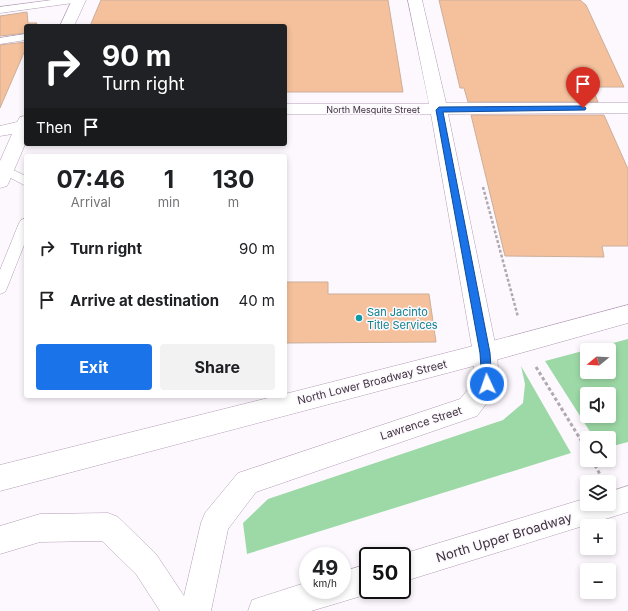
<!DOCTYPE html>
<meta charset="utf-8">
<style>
body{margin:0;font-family:Inter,sans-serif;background:#f2f2f2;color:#202124;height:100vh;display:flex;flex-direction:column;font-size:15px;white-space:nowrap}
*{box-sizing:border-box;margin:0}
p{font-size:13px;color:#757577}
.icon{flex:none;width:22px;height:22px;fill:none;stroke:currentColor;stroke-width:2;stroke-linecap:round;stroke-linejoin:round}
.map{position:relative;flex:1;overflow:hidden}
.side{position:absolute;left:24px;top:154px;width:263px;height:244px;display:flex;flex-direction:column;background:#fff;border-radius:4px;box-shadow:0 2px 6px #0003}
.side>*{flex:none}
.hud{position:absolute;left:24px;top:24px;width:263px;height:122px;border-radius:4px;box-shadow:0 2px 6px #0003;background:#202124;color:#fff;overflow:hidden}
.needle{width:26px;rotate:252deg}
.fabs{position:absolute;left:580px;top:343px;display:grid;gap:8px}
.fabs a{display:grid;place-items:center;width:36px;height:36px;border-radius:4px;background:#fff;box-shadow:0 2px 6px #0003;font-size:20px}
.speed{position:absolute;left:299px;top:547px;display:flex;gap:8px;font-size:20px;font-weight:700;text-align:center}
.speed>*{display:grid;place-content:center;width:52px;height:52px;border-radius:50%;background:#fff;box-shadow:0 2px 6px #0003;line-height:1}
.speed small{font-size:10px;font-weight:400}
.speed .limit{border:2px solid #111;border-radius:6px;background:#fff;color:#111}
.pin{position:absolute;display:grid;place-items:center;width:34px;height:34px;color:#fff;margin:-41px -17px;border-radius:50% 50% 50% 0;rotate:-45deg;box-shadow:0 0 4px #0007}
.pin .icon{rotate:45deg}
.me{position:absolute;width:44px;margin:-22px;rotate:357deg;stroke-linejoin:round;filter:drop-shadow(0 0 3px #0008)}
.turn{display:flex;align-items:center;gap:14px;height:84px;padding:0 12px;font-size:18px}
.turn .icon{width:52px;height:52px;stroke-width:2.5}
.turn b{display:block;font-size:28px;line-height:34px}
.then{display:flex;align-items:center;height:38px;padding:0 12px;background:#0003;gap:8px;font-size:15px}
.eta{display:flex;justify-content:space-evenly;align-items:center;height:68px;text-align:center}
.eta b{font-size:24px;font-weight:700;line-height:28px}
.action{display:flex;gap:8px;margin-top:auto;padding:8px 12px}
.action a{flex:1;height:46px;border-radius:4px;background:#1a73e8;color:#fff;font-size:16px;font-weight:700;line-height:46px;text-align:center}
.action a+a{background:#f2f2f2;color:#202124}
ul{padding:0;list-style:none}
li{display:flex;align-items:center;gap:12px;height:52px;padding:0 12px}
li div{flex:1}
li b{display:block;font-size:15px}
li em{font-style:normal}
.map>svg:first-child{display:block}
.green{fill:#9dd9a6;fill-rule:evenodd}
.building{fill:#f5c19c;stroke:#cbae9a}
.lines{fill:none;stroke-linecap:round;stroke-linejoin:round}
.lane-casing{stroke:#b39db6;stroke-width:1}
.street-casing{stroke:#b39db6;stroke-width:1}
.secondary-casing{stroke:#b39db6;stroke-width:1}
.path-far1{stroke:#b0a9b1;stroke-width:2.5;stroke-dasharray:3 2;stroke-linecap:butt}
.path{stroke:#b0a9b1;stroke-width:3;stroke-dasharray:3.5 2.5;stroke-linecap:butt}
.lane{fill:#fff;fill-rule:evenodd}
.street{fill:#fff;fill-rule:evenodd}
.secondary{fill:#fff;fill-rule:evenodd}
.route{fill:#1a73e8;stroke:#114b97}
.culture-dot{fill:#0f9aa8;stroke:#fdf8fe;stroke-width:1.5}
.labels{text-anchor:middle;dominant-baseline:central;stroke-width:3;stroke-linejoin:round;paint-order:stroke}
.far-street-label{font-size:9px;fill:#3d343e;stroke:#fdf8fe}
.culture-label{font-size:11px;fill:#0d838f;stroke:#fdf8fe;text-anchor:start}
.street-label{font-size:11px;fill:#3d343e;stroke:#fdf8fe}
.near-street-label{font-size:13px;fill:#3d343e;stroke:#fdf8fe}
</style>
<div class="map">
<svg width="628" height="611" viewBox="0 0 628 611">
<rect width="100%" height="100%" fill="#fdf8fe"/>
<path class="green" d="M 628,339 L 628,442 L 609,447 L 609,438 L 594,438 L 545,361 ZM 587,350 L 609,350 L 609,372 L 587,372 ZM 587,394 L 609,394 L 609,416 L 587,416 Z
M 521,366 L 571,453 L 247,554 L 243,523 L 268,499 L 503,420 L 523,403 L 525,384 Z"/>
<path class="building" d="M 101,0 L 388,0 L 403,92 L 285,92 L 285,26 L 90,26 Z
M 439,0 L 580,0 L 586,5 L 624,87 L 592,87 L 598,102 L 468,102 L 464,88 L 460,88 Z
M 27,12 L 28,23 L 37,23 L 35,26 L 26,26 L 26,33 L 0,36 L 0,16 Z
M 26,42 L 26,48 L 0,108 L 0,45 Z
M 471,115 L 604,115 L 628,169 L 628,246 L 602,246 L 604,257 L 505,256 Z
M 285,282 L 328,282 L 328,294 L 429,294 L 436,342 L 285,343 Z"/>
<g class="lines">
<defs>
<path id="lane" d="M 52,0 L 78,0 L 73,3 L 0,13 L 0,7 Z
M 26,34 L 26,40 L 0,44 L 0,38 Z
M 5,166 L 26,176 L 26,186 L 1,173 L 1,167 Z
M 26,218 L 26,240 L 7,288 L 5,292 L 0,294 L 0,270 L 19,223 L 21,220 Z"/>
<path id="street" d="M 628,305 L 628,323 L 485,363 L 0,491 L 0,465 L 276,396 L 285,396 L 285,394 L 485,343 Z
M 628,486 L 628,512 L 402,582 L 402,556 L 396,556 L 587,498 L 587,504 L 609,504 L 609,492 Z
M 368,564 L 368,590 L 377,590 L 368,594 L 311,611 L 248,611 L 252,600 L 308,582 L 308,590 L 342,590 L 342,572 Z"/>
<path id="secondary" d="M 72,0 L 86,0 L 74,26 L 60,26 Z
M 408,0 L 422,0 L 446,103 L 628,103 L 628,113 L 448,114 L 497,353 L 499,384 L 496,391 L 477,416 L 256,492 L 228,529 L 211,611 L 160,611 L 136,574 L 102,541 L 40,542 L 0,554 L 0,526 L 40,514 L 108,513 L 118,517 L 156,554 L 184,596 L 201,523 L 205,513 L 238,473 L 460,399 L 475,381 L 473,353 L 431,114 L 285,114 L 285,104 L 429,104 Z
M 26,116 L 26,142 L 9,182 L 7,186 L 0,188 L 0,161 L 12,134 L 0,136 L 0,126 L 17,122 L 20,117 Z"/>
</defs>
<use href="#lane" class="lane-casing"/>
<use href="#street" class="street-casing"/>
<use href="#secondary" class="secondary-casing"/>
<path class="path-far1" d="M 483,187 L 518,317"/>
<path class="path" d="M 536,367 L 587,450
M 592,460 L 602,478"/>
<use href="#lane" class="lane"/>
<use href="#street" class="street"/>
<use href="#secondary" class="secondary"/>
</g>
<path class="route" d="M 583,106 L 586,108 L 585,110 L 443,112 L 490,353 L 492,384 L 490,387 L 487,388 L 483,387 L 482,384 L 480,353 L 436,110 L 439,107 Z"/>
<circle class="culture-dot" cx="359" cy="318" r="4"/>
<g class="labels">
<g class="far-street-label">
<text x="373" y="109">North Mesquite Street</text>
</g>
<g class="culture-label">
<text x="367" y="312">San Jacinto<tspan x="367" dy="13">Title Services</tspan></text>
</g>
<g class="street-label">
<text transform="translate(372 382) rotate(-14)">North Lower Broadway Street</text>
<text transform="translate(421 423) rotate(-18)">Lawrence Street</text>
</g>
<g class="near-street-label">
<text transform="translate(504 537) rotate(-17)">North Upper Broadway</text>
</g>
</g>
</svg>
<div class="fabs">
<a><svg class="needle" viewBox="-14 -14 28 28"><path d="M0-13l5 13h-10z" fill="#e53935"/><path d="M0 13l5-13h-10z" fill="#757577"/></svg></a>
<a><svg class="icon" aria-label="sound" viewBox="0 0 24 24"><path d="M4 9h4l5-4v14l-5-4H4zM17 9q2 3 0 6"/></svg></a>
<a><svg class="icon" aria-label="search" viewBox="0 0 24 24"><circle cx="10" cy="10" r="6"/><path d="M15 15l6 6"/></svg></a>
<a><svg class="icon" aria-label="layers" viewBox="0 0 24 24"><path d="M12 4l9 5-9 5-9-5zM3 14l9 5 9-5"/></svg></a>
<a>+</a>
<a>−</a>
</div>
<div class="speed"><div>49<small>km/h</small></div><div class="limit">50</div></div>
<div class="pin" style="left:583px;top:108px;background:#d93025"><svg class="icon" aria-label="arrive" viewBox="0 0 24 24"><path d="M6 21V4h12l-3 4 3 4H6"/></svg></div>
<svg class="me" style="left:487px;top:384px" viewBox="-20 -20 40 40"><circle r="17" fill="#1a73e8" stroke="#fff" stroke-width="3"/><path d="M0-11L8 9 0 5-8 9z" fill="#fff"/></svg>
<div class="hud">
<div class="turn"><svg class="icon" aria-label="right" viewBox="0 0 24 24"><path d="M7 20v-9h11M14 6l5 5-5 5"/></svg><div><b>90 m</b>Turn right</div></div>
<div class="then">Then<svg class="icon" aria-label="arrive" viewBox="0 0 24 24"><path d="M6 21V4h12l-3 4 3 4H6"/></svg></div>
</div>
<section class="side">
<div class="eta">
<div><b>07:46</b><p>Arrival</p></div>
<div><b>1</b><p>min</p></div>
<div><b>130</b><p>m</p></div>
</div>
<ul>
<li><svg class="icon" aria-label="right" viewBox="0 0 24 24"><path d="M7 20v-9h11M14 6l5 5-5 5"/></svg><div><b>Turn right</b></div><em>90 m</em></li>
<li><svg class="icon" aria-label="arrive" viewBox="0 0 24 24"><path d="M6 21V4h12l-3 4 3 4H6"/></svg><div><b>Arrive at destination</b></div><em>40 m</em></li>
</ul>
<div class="action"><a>Exit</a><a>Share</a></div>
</section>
</div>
